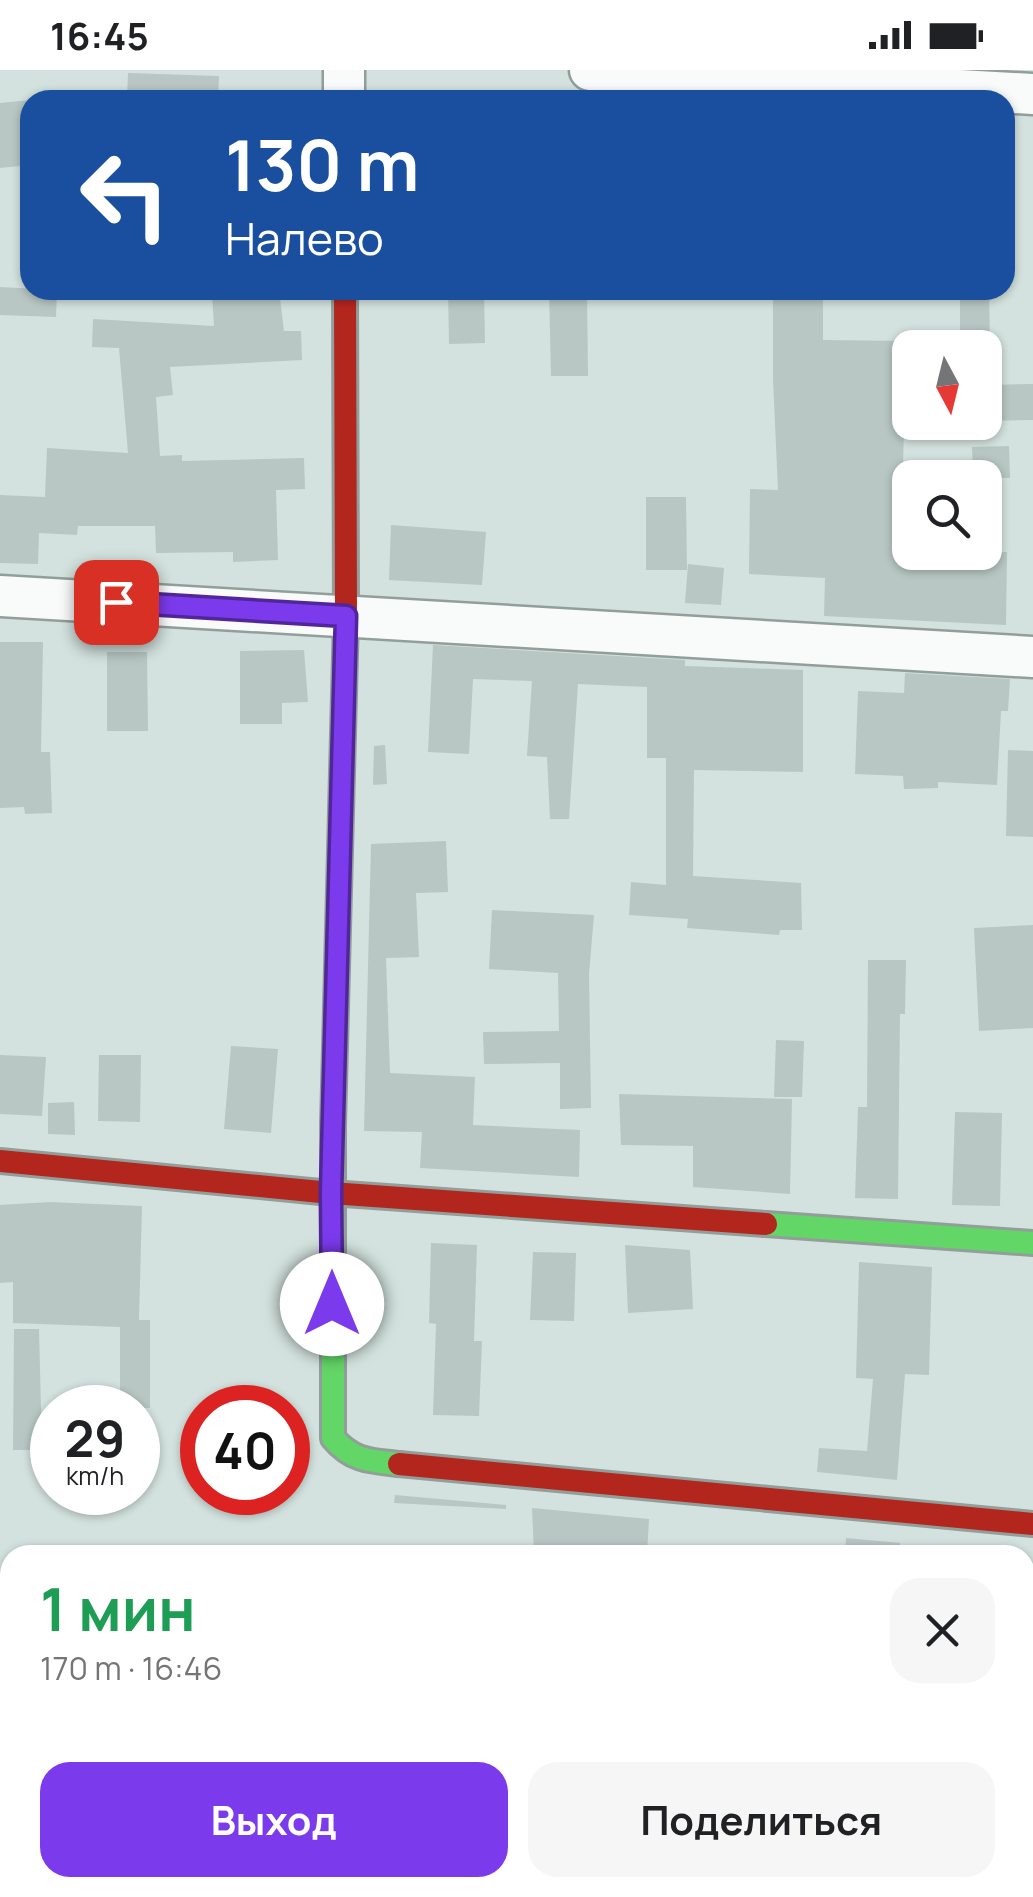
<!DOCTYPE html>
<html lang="ru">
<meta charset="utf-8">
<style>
body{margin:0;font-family:Manrope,sans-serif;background:#f6f6f6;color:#202124;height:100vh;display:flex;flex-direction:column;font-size:38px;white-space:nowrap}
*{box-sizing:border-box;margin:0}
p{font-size:32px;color:#757577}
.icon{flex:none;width:55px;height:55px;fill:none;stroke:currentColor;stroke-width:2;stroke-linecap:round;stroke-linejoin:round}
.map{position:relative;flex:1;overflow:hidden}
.side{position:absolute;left:0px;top:1475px;width:1035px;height:352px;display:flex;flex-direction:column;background:#fff;border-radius:30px 30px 0 0;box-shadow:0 2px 8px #0004}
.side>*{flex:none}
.top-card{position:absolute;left:20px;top:20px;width:995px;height:210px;border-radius:30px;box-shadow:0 2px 8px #0004;background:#1a4fa0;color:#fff;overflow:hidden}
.needle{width:65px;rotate:173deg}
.tools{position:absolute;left:892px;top:260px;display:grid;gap:20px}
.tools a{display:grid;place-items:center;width:110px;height:110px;border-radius:20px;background:#fff;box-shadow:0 2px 8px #0004;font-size:50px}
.speed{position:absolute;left:30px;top:1315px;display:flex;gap:20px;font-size:50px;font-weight:700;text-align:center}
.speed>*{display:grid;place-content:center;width:130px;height:130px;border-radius:50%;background:#fff;box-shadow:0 2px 8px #0004;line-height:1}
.speed small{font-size:25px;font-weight:400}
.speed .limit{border:15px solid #d22;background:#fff;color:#111}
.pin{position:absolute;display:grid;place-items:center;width:85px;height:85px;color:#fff;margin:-42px;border-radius:20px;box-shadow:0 5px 15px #0006}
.me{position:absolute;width:110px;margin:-55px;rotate:0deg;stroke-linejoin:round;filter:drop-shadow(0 0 8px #0008)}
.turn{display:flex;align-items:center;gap:35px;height:210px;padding:0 40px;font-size:45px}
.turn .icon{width:130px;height:130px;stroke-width:2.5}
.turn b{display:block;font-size:70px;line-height:85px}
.round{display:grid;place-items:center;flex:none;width:105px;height:105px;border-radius:30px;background:#f6f6f6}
.summary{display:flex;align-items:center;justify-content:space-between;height:170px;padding:0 40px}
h1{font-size:60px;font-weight:700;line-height:75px;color:#1e9e55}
.primary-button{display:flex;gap:20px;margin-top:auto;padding:20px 40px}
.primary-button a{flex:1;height:115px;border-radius:30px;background:#7c3aed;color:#fff;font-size:40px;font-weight:700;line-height:115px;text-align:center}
.primary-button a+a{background:#f6f6f6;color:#202124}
.status{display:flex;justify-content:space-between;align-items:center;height:70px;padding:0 50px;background:#fff;direction:ltr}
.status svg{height:28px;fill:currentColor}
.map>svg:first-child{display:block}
.building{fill:#b8c7c3}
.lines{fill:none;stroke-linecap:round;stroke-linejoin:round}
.lane-casing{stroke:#929e9a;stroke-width:25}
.street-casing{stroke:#929e9a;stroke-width:45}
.fast-casing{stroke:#929e9a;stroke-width:28}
.jam-casing{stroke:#929e9a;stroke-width:28}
.lane{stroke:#f8fbfa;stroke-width:20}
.street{stroke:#f8fbfa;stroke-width:40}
.fast{stroke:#63d668;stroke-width:22}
.jam{stroke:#b3261e;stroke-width:22}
.route-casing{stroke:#51269a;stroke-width:25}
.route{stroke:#7c3aed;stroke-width:18}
</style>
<div class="status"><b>16:45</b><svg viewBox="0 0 49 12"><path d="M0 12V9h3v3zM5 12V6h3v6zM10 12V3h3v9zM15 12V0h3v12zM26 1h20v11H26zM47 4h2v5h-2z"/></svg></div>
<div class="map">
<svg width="1033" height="1827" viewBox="0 0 1033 1827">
<rect width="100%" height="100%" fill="#d3e2de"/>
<path class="building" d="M 128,3 L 219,6 L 218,30 L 127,30 Z
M 30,30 L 30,95 L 0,98 L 0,33 Z
M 0,217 L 57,220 L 56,247 L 0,245 Z
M 230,220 L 279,220 L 284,261 L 301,261 L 302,290 L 170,297 L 173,325 L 156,327 L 160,386 L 182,385 L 182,391 L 304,388 L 305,419 L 276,420 L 278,490 L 233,492 L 233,482 L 156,483 L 155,456 L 78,456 L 77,465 L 39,463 L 38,494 L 0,493 L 0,425 L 45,427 L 47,378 L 128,383 L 119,278 L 92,277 L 93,249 L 214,256 L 212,225 L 230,224 Z
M 448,220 L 484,220 L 485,273 L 449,274 Z
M 549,220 L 587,220 L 588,306 L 551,306 Z
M 773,220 L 823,220 L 823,270 L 906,271 L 901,482 L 1007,482 L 1006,555 L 824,546 L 825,508 L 749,504 L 750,419 L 778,420 L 773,309 Z
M 960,220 L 989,220 L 990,278 L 960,278 Z
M 1033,314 L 1033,350 L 985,351 L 985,315 Z
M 1009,376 L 1010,408 L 973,408 L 972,377 Z
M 646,427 L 686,427 L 687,500 L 646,500 Z
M 391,455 L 486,462 L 482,515 L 389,510 Z
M 688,494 L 724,498 L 721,535 L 685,533 Z
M 0,572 L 43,572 L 41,682 L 50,682 L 52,743 L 25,744 L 24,737 L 0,738 Z
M 433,575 L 685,590 L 685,596 L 803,600 L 803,702 L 694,700 L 693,806 L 801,813 L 802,860 L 780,860 L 779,865 L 687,858 L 688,849 L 629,845 L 631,812 L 666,815 L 666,688 L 647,688 L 647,617 L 578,614 L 569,749 L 550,749 L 547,687 L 527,686 L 532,611 L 473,609 L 469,684 L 428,682 Z
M 304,580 L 308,632 L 282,633 L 282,654 L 240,654 L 240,581 Z
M 107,582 L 147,582 L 148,661 L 107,661 Z
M 905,603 L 1010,609 L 1008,641 L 1001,641 L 997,715 L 938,712 L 938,718 L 904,719 L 903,706 L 855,704 L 858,621 L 904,623 Z
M 385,675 L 387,714 L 373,715 L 374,676 Z
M 1008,680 L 1033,681 L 1033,767 L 1006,766 Z
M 446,771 L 448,822 L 416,823 L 419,887 L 386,888 L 390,1003 L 475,1007 L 473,1055 L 580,1060 L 579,1107 L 420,1098 L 422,1062 L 364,1061 L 371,774 Z
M 492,840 L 594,845 L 589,904 L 591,1038 L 560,1039 L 560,993 L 484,994 L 483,962 L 559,961 L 558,903 L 489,899 Z
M 1033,855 L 1033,958 L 979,961 L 974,858 Z
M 868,890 L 906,890 L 905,944 L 900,944 L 898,1129 L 855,1128 L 858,1037 L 867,1037 Z
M 776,970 L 804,971 L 802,1027 L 774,1027 Z
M 231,976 L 278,979 L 271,1063 L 224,1059 Z
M 0,985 L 46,987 L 42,1046 L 0,1044 Z
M 99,985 L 141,985 L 140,1052 L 98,1051 Z
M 619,1024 L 792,1029 L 790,1124 L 693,1117 L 693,1076 L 621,1075 Z
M 74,1032 L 75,1065 L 48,1064 L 48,1033 Z
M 955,1042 L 1002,1043 L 1000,1136 L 952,1135 Z
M 50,1132 L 142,1136 L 139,1250 L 150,1250 L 150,1338 L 120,1338 L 120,1257 L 13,1253 L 13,1212 L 0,1213 L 0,1135 Z
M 431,1173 L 477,1175 L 474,1271 L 482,1271 L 479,1346 L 433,1345 L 436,1254 L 429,1253 Z
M 625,1175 L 690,1180 L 693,1239 L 628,1243 Z
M 533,1182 L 576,1183 L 574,1251 L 530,1250 Z
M 859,1192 L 932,1197 L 929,1305 L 905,1304 L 897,1410 L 817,1402 L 819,1378 L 867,1381 L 873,1309 L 856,1308 Z
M 14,1259 L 39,1259 L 42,1380 L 13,1380 Z
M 395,1425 L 506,1435 L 506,1439 L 394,1433 Z
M 532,1438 L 649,1449 L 647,1485 L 534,1485 Z
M 846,1468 L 900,1473 L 900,1485 L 845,1485 Z"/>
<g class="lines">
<defs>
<path id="lane" d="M 0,1670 L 10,1673
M 652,1818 L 691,1827"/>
<path id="street" d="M 344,0 L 344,30
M 590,0 L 1033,24
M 0,526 L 1033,587"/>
<path id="fast" d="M 333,1055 L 333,1368 C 352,1391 371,1391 399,1394
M 766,1154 L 1033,1173"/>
<path id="jam" d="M 333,1055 L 346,546 L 345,220
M 0,1091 L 331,1123 L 766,1154
M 399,1394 L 1033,1454"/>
</defs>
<use href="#lane" class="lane-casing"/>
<use href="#street" class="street-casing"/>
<use href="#fast" class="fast-casing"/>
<use href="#jam" class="jam-casing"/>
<use href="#lane" class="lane"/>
<use href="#street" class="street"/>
<use href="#fast" class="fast"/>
<use href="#jam" class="jam"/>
</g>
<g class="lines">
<defs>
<path id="route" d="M 116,532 L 346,546 L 331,1123 L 332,1234"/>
</defs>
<use href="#route" class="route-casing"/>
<use href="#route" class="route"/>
</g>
</svg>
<div class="tools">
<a><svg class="needle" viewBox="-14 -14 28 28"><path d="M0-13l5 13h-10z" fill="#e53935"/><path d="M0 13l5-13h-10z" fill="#757577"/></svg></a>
<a><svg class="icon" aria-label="search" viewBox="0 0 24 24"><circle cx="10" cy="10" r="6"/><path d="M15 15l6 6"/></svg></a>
</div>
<div class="speed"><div>29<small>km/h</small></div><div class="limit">40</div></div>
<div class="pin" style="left:116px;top:532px;background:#d93025"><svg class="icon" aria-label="arrive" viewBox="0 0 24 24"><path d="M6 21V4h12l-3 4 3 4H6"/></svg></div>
<svg class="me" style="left:332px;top:1234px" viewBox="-20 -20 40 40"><circle r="19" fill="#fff"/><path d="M0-13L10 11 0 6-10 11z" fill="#7c3aed"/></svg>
<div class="top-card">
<div class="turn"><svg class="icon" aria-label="left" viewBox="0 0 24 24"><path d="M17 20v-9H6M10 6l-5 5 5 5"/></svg><div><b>130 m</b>Налево</div></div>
</div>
<section class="side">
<div class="summary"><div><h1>1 мин</h1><p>170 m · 16:46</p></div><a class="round"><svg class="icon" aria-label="close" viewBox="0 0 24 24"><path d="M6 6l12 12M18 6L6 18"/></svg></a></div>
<div class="primary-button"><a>Выход</a><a>Поделиться</a></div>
</section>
</div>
